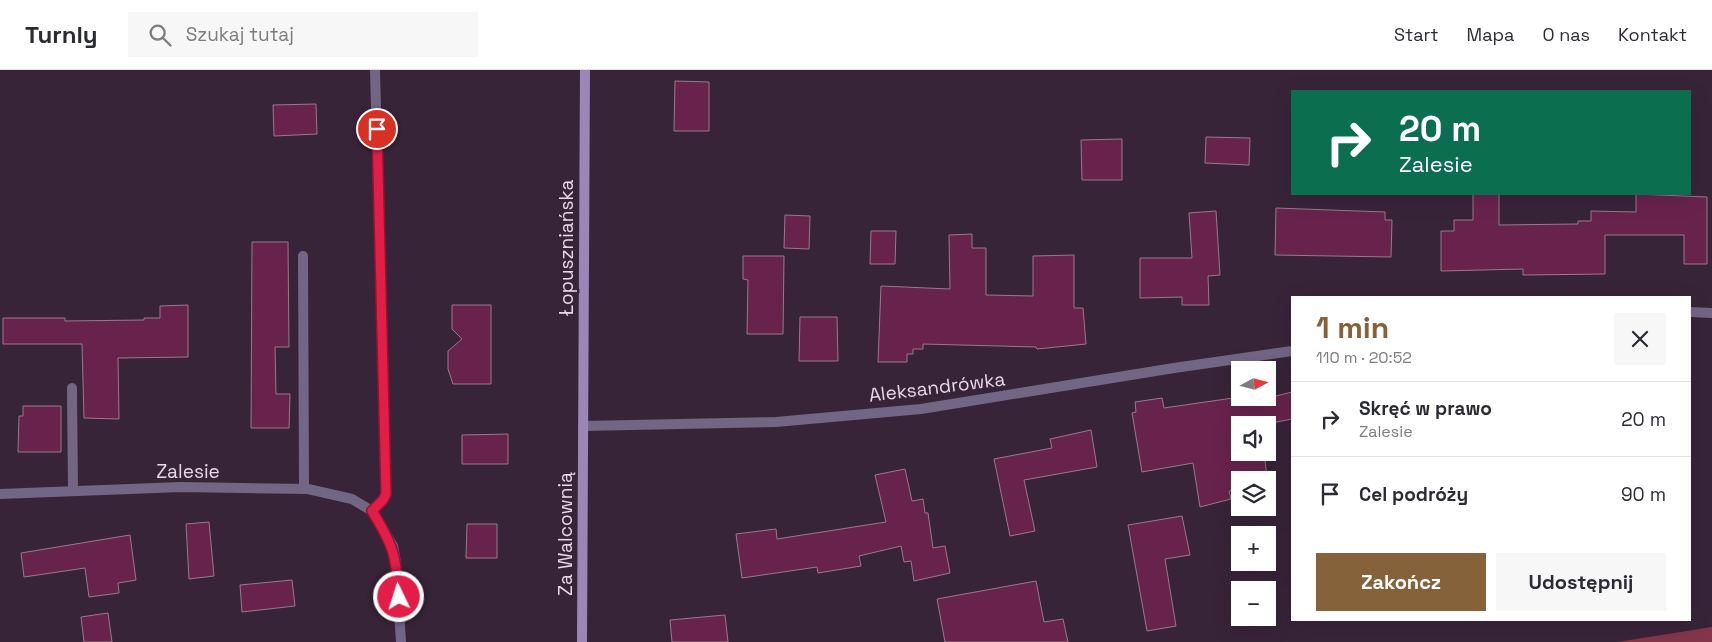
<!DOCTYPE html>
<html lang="pl">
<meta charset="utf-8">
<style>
body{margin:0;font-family:"Space Grotesk",sans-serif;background:#f7f7f7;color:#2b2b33;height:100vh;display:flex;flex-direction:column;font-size:19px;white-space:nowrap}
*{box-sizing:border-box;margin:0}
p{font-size:16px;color:#7c7c81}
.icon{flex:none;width:28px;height:28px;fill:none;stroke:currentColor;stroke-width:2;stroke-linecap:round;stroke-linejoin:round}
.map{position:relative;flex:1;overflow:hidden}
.side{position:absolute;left:1291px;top:226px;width:400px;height:325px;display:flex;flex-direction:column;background:#fff;border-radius:0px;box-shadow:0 5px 20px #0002}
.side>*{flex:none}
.guide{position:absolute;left:1291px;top:20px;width:400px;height:105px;border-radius:0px;box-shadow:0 5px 20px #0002;background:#0b6e4f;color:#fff;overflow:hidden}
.needle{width:32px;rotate:83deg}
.tools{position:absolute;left:1231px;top:291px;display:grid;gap:10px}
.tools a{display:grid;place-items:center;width:45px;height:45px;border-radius:0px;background:#fff;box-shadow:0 5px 20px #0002;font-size:25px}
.pin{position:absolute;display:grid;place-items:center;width:42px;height:42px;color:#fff;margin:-21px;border:2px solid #fff;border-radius:50%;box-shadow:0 1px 5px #0007}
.me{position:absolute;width:55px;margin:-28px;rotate:356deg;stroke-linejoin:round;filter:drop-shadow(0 0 4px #0008)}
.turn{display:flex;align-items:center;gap:18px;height:105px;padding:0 25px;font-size:22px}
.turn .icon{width:65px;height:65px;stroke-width:2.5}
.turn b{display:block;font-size:35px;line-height:42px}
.round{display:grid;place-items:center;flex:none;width:52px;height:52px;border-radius:0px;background:#f7f7f7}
.summary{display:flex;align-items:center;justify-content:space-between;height:85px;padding:0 25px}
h1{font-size:30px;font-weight:700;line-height:38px;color:#856239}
.action{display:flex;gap:10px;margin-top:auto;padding:10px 25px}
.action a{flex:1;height:58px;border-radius:0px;background:#856239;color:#fff;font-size:20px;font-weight:700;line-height:58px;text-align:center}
.action a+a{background:#f7f7f7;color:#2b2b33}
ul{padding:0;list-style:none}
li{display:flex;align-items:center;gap:15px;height:75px;padding:0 25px;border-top:1px solid #e1e1e2}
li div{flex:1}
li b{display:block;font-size:19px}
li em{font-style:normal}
header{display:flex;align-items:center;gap:30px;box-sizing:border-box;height:70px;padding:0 25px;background:#fff;border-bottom:1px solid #e1e1e2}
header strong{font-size:24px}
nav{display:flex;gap:28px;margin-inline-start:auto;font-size:18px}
.search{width:350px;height:45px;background:#f7f7f7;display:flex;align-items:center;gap:12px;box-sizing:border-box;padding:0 18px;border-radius:0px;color:#7c7c81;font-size:19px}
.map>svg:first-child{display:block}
.forest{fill:#843549}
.building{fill:#68234d;stroke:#99798a}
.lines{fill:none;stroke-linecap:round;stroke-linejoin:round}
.service{stroke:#736685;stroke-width:10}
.minor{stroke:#736685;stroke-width:10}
.secondary{stroke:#9b86b7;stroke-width:10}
.route-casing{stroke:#92132f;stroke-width:12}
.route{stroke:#e11d48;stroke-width:9}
.labels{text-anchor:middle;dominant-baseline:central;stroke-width:5;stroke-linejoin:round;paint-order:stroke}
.street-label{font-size:19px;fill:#e7d9e7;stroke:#382439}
</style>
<header>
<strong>Turnly</strong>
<div class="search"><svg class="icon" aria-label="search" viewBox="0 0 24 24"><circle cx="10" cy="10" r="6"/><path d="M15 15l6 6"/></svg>Szukaj tutaj</div>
<nav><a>Start</a><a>Mapa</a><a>O nas</a><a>Kontakt</a></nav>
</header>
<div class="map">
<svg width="1712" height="572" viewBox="0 0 1712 572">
<rect width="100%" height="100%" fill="#382439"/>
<path class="forest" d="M 1712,557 L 1712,572 L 1617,572 Z"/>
<path class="building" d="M 675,11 L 709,12 L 709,61 L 674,61 Z
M 316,34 L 317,64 L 274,66 L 273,35 Z
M 1206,67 L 1250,68 L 1249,95 L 1205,93 Z
M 1122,69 L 1122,110 L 1082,110 L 1081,70 Z
M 1473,124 L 1499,124 L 1499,155 L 1578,154 L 1578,151 L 1591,151 L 1591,141 L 1636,142 L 1636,124 L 1707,127 L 1707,194 L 1684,194 L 1684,165 L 1605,165 L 1605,204 L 1523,205 L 1523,199 L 1441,201 L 1441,161 L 1454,161 L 1454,150 L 1473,150 Z
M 1276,138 L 1385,142 L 1385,150 L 1392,150 L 1391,187 L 1275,185 Z
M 1216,141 L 1220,205 L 1208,206 L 1209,235 L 1182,235 L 1182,227 L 1140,228 L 1140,188 L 1192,188 L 1189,143 Z
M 785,145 L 810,146 L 809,179 L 784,178 Z
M 871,161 L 896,161 L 895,194 L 870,194 Z
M 972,164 L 972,178 L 986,178 L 986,225 L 1033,226 L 1033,186 L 1074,185 L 1074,238 L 1083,238 L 1086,274 L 1037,279 L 1036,277 L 923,274 L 923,279 L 913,279 L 913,284 L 907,284 L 907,292 L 878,292 L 881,216 L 950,219 L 949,165 Z
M 252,172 L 288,172 L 289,277 L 275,277 L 276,324 L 290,324 L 289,358 L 251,358 Z
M 743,186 L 784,186 L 783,264 L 747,264 L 748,210 L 743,209 Z
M 188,235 L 188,287 L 118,288 L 119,349 L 84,348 L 82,274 L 3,274 L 3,248 L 65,248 L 65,251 L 144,250 L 144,248 L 160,248 L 160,236 Z
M 452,235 L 491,235 L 491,314 L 453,314 L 448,299 L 448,281 L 462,269 L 452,259 Z
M 800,247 L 837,247 L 838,291 L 799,291 Z
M 1292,322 L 1292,349 L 1261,355 L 1240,355 L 1240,382 L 1264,382 L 1268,416 L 1268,410 L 1240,410 L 1240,419 L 1229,421 L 1231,429 L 1200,437 L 1193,393 L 1142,402 L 1132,343 L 1136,342 L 1135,332 L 1162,328 L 1164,338 L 1240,327 L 1240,330 L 1268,328 Z
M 23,336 L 61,336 L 61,382 L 18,382 L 19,346 L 23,346 Z
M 1091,360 L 1097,397 L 1024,410 L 1035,461 L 1010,466 L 994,389 L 1052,378 L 1050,369 Z
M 508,364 L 508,394 L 462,394 L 462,365 Z
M 905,399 L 912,431 L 923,429 L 925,443 L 928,443 L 933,478 L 945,476 L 950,503 L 914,511 L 911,491 L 904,492 L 901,476 L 859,486 L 861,496 L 818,503 L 817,497 L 742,508 L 736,464 L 776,459 L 777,469 L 886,452 L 875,405 Z
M 1182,446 L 1190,485 L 1165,489 L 1176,556 L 1147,561 L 1128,455 Z
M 209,452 L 214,506 L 189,509 L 186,454 Z
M 467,454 L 497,454 L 497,488 L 466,488 Z
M 130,465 L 136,510 L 118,513 L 119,523 L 89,527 L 85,498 L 24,507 L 21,483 Z
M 292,510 L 295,536 L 242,542 L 240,515 Z
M 1036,511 L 1044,552 L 1063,549 L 1068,572 L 945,572 L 937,529 Z
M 108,543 L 112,572 L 84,572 L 81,547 Z
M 725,545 L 728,572 L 672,572 L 670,550 Z"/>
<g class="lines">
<path class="service" d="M 303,186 L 304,419
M 72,318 L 73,421"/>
<path class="minor" d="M 1690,242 L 1712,243
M 583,356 L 776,352 L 921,339 L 1174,298 L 1292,281
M 0,424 L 181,417 L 308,419 L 352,429 L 372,441 L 393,476 L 396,492 L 401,572
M 372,441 L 383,430 L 386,423 L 375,0"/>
<path class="secondary" d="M 582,572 L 585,0"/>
</g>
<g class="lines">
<defs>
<path id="route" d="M 377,59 L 386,424 L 383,430 L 372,441 C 394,476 396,486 399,527"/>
</defs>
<use href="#route" class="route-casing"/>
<use href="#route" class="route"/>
</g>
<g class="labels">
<g class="street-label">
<text transform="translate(566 178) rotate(-90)">Łopuszniańska</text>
<text transform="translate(937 317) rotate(-7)">Aleksandrówka</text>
<text x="188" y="401">Zalesie</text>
<text transform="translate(565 464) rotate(-90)">Za Walcownią</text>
</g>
</g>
</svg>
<div class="tools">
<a><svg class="needle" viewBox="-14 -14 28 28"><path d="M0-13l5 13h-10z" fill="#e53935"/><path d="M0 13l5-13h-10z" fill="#7c7c81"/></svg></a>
<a><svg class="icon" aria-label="sound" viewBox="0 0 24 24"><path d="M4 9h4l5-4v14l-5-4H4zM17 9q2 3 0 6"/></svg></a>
<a><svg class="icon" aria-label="layers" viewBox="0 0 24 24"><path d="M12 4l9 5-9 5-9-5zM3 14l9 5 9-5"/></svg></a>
<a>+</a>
<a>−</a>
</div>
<div class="pin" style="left:377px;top:59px;background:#d93025"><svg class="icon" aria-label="arrive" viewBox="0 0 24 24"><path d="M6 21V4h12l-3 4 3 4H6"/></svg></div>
<svg class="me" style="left:399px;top:527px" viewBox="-20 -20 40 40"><circle r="17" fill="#e11d48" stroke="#fff" stroke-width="3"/><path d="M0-11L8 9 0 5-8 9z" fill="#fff"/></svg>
<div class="guide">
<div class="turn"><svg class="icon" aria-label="right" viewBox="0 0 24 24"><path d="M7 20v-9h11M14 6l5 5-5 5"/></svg><div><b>20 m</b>Zalesie</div></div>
</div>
<section class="side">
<div class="summary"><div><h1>1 min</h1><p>110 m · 20:52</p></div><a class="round"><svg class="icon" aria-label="close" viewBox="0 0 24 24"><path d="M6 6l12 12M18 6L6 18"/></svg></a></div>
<ul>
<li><svg class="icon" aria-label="right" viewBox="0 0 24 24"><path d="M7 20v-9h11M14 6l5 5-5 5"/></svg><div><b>Skręć w prawo</b><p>Zalesie</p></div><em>20 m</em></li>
<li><svg class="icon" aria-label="arrive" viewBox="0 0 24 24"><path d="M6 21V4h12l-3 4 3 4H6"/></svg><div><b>Cel podróży</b></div><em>90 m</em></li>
</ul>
<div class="action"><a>Zakończ</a><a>Udostępnij</a></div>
</section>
</div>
